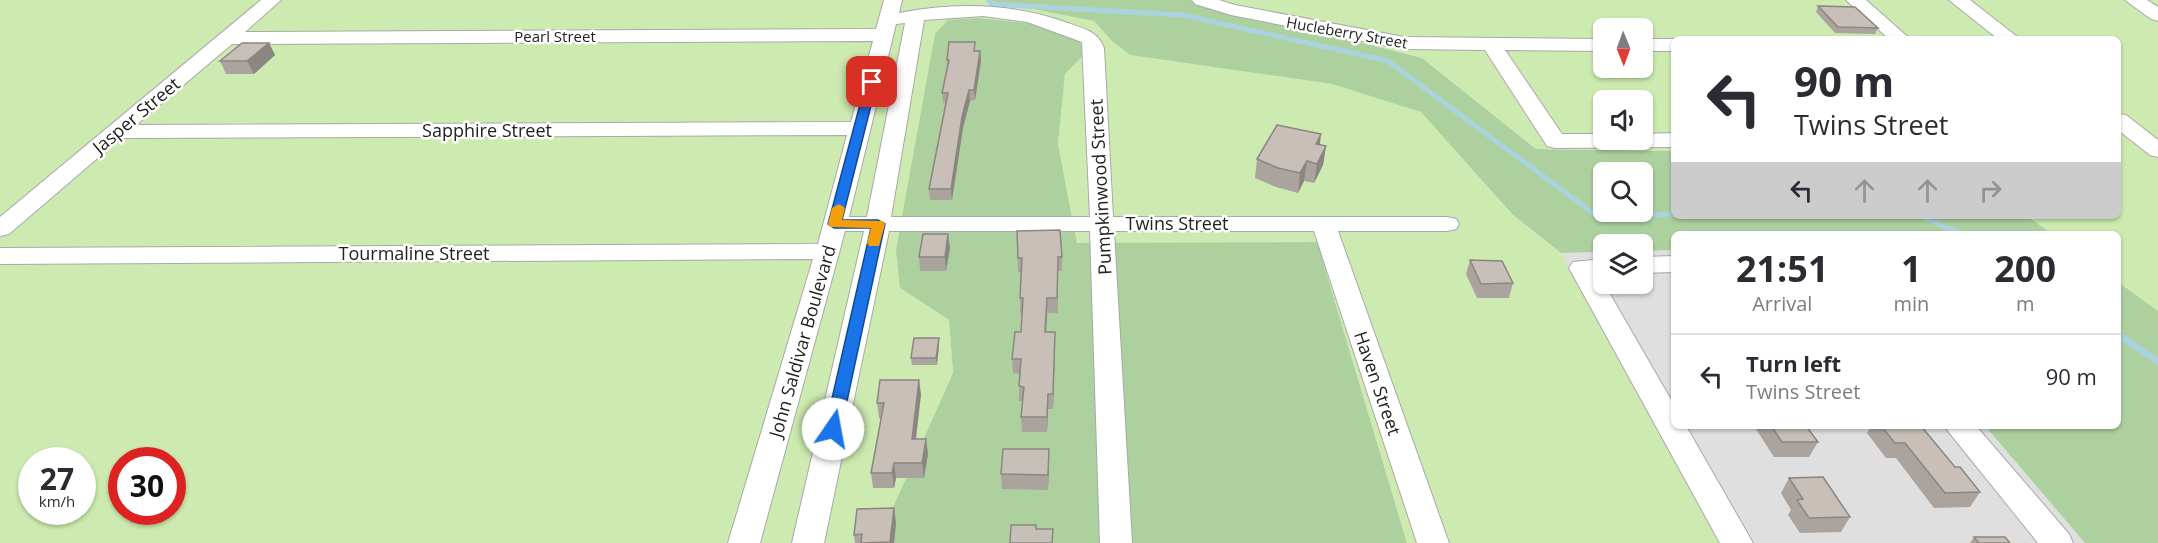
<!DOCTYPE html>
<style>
body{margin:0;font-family:"Open Sans",sans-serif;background:#f7f7f7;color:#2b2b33;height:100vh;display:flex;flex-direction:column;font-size:22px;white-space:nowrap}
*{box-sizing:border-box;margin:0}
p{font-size:20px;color:#7c7c81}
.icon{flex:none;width:33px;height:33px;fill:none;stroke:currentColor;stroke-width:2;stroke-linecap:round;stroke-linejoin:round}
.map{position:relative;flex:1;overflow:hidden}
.sheet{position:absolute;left:1671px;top:231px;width:450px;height:198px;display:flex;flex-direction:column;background:#fff;border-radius:9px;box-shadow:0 2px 4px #0004}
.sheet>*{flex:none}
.banner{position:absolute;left:1671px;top:36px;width:450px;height:183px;border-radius:9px;box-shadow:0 2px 4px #0004;background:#fff;color:#2b2b33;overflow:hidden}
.needle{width:39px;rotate:179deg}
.tools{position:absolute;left:1593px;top:18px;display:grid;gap:12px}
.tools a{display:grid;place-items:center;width:60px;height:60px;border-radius:9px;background:#fff;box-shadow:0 2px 4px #0004;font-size:30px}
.speed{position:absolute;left:18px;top:447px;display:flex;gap:12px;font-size:30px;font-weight:700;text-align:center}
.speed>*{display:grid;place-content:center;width:78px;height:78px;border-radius:50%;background:#fff;box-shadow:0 2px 4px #0004;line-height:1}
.speed small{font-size:15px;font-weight:400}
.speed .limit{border:9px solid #d22;background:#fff;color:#111}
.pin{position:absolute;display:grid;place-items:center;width:51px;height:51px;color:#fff;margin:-26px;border-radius:12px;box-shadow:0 3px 9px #0006}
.me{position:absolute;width:66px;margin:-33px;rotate:12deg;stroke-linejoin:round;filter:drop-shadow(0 0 4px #0008)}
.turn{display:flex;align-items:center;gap:21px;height:126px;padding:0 24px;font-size:27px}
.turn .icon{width:78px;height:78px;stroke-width:2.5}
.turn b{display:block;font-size:42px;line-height:51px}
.lanes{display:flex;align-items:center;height:57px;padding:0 24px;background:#0003;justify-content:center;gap:30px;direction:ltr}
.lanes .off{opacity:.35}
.eta{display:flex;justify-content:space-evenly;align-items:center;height:102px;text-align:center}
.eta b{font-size:36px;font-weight:700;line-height:42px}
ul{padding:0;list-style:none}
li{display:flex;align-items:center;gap:18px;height:84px;padding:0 24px;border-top:2px solid #e1e1e2}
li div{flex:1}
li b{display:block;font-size:22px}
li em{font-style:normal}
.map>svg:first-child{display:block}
.residential{fill:#e0dfdf}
.grass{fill:#cdebb0;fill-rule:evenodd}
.forest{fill:#add19e;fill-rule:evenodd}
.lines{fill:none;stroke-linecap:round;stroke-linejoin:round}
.stream-far1{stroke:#aad3df;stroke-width:5}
.stream{stroke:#aad3df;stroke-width:7}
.minor-casing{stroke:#a9a9a9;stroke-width:2}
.minor{fill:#fff;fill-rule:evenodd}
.wall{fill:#aba49e}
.shaded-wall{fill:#8b8681}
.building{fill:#c7bfb8;stroke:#8b8681;stroke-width:1.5}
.route{fill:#1a73e8;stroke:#114b97;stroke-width:1.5}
.slow{fill:#f59e0b}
.labels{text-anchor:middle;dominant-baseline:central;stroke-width:5;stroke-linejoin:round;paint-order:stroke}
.far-street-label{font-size:15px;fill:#222;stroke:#fff}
.street-label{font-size:18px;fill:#222;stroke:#fff}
</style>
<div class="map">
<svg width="2158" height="543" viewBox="0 0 2158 543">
<rect width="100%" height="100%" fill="#f2efe9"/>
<path class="residential" d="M 1674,250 L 1674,426 L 1985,426 L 2085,543 L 1721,543 L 1561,253 L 1603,252 L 1604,284 L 1642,284 L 1643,251 Z"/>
<path class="grass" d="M 0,0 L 986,0 L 1094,21 L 1112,41 L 1130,55 L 1332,84 L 1422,112 L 1513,215 L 1561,253 L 1721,543 L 1407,543 L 1317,242 L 1077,244 L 1058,144 L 1065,73 L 1078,39 L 900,288 L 949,320 L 953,373 L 877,543 L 0,543 ZM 32,460 L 82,460 L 82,512 L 32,512 ZM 122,460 L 172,460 L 172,512 L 122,512 Z
M 1193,0 L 2158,0 L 2158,311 L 2118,282 L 2118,234 L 2052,234 L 2027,216 L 2118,216 L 2118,39 L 1674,39 L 1674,151 L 1536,149 L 1422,58 ZM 1604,28 L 1642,28 L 1642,68 L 1604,68 ZM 1604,100 L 1642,100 L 1642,140 L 1604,140 Z"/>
<path class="forest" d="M 986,0 L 1193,0 L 1422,58 L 1536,149 L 1674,151 L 1674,216 L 2027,216 L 2052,234 L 1674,234 L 1674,250 L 1643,251 L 1642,244 L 1604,244 L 1603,252 L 1561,253 L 1513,215 L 1421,112 L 1332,84 L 1130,55 L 1112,41 L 1094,21 ZM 1604,172 L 1642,172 L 1642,212 L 1604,212 Z
M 978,18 L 1036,24 L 1078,39 L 1085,53 L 1065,74 L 1058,144 L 1077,243 L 1317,242 L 1407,543 L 877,543 L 953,373 L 949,320 L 900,288 L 896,250 L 935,34 L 948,20 Z
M 2118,282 L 2158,311 L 2158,543 L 2085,543 L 1985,426 L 2118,426 Z"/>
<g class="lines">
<path class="stream-far1" d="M 988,0 L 992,4 L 1183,15 L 1388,61 L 1601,219 L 1674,214
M 1922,216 L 1955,232"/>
<path class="stream" d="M 1952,230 L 1960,234
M 2118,334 L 2158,362"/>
<defs>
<path id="minor" d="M 261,0 L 281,0 L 245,32 L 876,29 L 884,0 L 902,0 L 899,13 C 956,2 1012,3 1068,23 C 1084,29 1098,31 1104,48 L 1113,217 L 1447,217 L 1456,219 L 1459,224 L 1456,229 L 1447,231 L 1338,231 L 1449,543 L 1417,543 L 1314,231 L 1114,231 L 1132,543 L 1100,543 L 1090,231 L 889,231 L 824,543 L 792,543 L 864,231 L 845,231 L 760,543 L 728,543 L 813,259 L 0,264 L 0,248 L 818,244 L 847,135 L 121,138 L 9,234 L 0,236 L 0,217 ZM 983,16 L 1027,22 L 1082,42 L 1090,217 L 891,217 L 924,20 ZM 905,23 L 867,217 L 849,217 L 896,24 ZM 873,41 L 851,122 L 136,125 L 232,44 Z
M 1192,0 L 1219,0 L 1235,5 L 1404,37 L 1604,39 L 1604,51 L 1505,50 L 1562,134 L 1604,134 L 1604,140 L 1642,140 L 1642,134 L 1674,133 L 1674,147 L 1555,148 L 1547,146 L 1485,50 L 1404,49 L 1231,15 L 1195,4 Z
M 1846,0 L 1866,0 L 1910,39 L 1889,39 Z
M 1949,0 L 1970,0 L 2020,39 L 1998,39 Z
M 2125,0 L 2147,0 L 2158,7 L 2158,21 L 2151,19 Z
M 1642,39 L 1674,39 L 1674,51 L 1642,51 Z
M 2118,114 L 2126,115 L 2158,140 L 2158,157 L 2150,155 L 2118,130 Z
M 1674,256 L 1674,272 L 1642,273 L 1642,257 Z
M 1604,259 L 1604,275 L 1599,275 L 1674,405 L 1674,426 L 1686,426 L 1753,543 L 1720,543 L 1569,268 L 1573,262 Z
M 1944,426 L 1976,426 L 2069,534 L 2073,543 L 2038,543 Z"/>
</defs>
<use href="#minor" class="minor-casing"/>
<use href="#minor" class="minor"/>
</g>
<path class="wall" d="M 1818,6 L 1878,28 L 1875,34 L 1835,33 L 1816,12 Z
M 269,43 L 275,55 L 254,74 L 226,74 L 220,61 Z
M 976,51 L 980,51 L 981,61 L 975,100 L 970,101 L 963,128 L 952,200 L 930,200 L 929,189 L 946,103 L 943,103 L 942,93 L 947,69 L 947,60 Z
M 1320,145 L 1326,146 L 1323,165 L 1314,183 L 1304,181 L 1298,193 L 1276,187 L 1255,178 L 1257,159 Z
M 1017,231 L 1062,257 L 1062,271 L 1058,271 L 1058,313 L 1047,313 L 1046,332 L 1055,332 L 1055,347 L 1053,409 L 1048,409 L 1047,432 L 1022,432 L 1021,417 L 1023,401 L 1019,401 L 1019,386 L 1020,374 L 1013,373 L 1012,359 L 1021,332 L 1022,313 L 1020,313 L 1020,298 L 1021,272 L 1018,272 Z
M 950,248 L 946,271 L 920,271 L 919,257 Z
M 1470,260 L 1513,283 L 1509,298 L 1477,298 L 1466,274 Z
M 939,338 L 939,345 L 937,365 L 912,365 L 911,358 Z
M 921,394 L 916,439 L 926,439 L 928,454 L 924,478 L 896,478 L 894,488 L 873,488 L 871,473 L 881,418 L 879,418 L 877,403 Z
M 1754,426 L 1806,426 L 1818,442 L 1809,457 L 1774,457 Z
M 1871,426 L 1921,426 L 1955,467 L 1980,492 L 1970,507 L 1934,508 L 1896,458 L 1886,458 L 1867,433 Z
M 1049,449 L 1048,490 L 1002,489 L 1001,474 Z
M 1789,478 L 1850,517 L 1841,532 L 1800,533 L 1788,515 L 1791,510 L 1781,493 Z
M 894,508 L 896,523 L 894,543 L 855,543 L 854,535 Z
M 1974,537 L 2010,543 L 1970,543 Z"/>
<path class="shaded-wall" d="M 269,43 L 275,55 L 254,74 L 247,61 Z
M 980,51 L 981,61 L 975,100 L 974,90 Z
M 969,90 L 970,101 L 963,128 L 952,200 L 951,189 L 962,117 Z
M 1321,134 L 1319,153 L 1316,144 Z
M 1326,146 L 1323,165 L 1314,183 L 1317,164 Z
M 1307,161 L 1304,181 L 1298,193 L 1300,173 Z
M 948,234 L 950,248 L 946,271 L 945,257 Z
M 1047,298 L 1047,313 L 1045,347 L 1045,332 Z
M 1055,332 L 1055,347 L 1053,409 L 1053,394 Z
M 939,338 L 939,345 L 937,365 L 936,358 Z
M 919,380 L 921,394 L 914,454 L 912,439 Z
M 1048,394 L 1048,409 L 1047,432 L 1047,417 Z
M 926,439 L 928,454 L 924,478 L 922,463 Z
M 1049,449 L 1049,464 L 1048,490 L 1048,475 Z
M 894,463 L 896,478 L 894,488 L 892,473 Z
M 894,508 L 896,523 L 894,543 L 890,543 Z"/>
<path class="building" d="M 1818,6 L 1855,7 L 1878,28 L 1838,27 Z
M 949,42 L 975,42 L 974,51 L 980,51 L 974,90 L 969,90 L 962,117 L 951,189 L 929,189 L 948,93 L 942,93 L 949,60 L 947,60 Z
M 242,43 L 269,43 L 247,61 L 220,61 Z
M 1277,125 L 1321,134 L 1316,144 L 1326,146 L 1317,164 L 1307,161 L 1300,173 L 1278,168 L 1257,159 Z
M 1060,230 L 1062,257 L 1058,257 L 1057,298 L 1047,298 L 1045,332 L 1055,332 L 1053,394 L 1048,394 L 1047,417 L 1021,417 L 1024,387 L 1019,386 L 1021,359 L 1012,359 L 1015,332 L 1021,332 L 1023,298 L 1020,298 L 1022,258 L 1018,258 L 1017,231 Z
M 923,234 L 948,234 L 945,257 L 919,257 Z
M 1470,260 L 1502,261 L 1513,283 L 1481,284 Z
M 914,338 L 939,338 L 936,358 L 911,358 Z
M 880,380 L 919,380 L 912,439 L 926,439 L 922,463 L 894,463 L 892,473 L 871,473 L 884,403 L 877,403 Z
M 1771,426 L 1806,426 L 1818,442 L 1782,442 Z
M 1881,426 L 1921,426 L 1955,467 L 1960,467 L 1980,492 L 1945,493 L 1905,443 L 1895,443 Z
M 1003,449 L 1049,449 L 1048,475 L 1001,474 Z
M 1823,477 L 1850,517 L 1809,518 L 1797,500 L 1803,499 L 1789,478 Z
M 894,508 L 890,542 L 861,543 L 862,534 L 854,535 L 857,509 Z
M 1011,525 L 1036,525 L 1036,529 L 1053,529 L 1052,543 L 1010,543 Z
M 1974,537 L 2005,537 L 2010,543 L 1979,543 Z"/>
<path class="route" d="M 872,78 L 877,82 L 842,220 L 878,220 L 885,224 L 841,429 L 839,433 L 828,433 L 825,429 L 871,228 L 834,228 L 828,224 L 866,82 Z"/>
<path class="slow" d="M 839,204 L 845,208 L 842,220 L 883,221 L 885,224 L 879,246 L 869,246 L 867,243 L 871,228 L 830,227 L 828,224 L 832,208 Z"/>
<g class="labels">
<g class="far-street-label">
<text transform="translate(1347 32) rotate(10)">Hucleberry Street</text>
<text x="555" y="36">Pearl Street</text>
</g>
<g class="street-label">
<text transform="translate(136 115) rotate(-40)">Jasper Street</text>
<text x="487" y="130">Sapphire Street</text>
<text transform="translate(1100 187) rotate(-93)">Pumpkinwood Street</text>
<text x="1177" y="223">Twins Street</text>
<text x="414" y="253">Tourmaline Street</text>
<text transform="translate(802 341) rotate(-74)">John Saldivar Boulevard</text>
<text transform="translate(1378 383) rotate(71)">Haven Street</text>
</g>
</g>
</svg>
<div class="tools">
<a><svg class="needle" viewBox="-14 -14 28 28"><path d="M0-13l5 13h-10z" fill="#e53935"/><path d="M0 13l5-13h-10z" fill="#7c7c81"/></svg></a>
<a><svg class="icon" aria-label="sound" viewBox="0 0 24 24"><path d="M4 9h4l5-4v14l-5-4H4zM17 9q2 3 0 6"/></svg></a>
<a><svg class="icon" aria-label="search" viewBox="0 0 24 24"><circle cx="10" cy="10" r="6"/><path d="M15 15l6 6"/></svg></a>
<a><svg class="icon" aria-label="layers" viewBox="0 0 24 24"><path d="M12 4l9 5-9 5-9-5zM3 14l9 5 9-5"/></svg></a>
</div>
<div class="speed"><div>27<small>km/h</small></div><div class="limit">30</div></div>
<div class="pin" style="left:872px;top:82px;background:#d93025"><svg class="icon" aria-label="arrive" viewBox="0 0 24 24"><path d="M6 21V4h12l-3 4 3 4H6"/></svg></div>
<svg class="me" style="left:833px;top:429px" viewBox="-20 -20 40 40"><circle r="19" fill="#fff"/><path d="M0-13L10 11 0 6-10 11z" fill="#1a73e8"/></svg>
<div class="banner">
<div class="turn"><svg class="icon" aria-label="left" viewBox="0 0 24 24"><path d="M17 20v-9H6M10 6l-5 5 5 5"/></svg><div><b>90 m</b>Twins Street</div></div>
<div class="lanes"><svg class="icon" aria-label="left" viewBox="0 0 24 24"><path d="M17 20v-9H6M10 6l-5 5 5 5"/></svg><svg class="icon off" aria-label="ahead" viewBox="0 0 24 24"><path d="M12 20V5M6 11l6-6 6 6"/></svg><svg class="icon off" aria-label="ahead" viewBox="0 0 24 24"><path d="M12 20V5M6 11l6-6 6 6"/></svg><svg class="icon off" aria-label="right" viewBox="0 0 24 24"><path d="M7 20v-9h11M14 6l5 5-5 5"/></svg></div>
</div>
<section class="sheet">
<div class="eta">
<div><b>21:51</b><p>Arrival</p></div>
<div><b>1</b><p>min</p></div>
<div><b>200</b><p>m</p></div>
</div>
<ul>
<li><svg class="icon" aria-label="left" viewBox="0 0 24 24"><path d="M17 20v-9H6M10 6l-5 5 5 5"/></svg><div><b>Turn left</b><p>Twins Street</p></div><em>90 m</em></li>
</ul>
</section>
</div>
